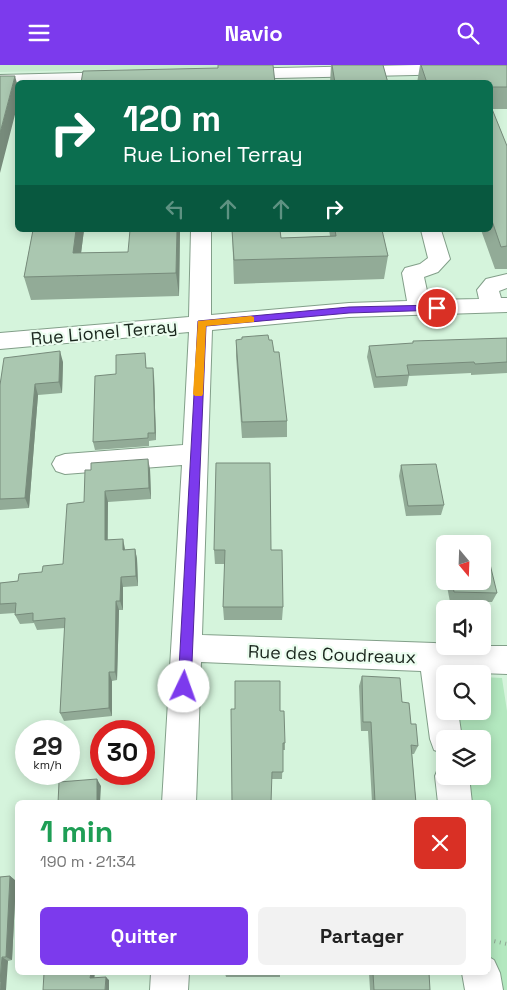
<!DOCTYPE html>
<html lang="fr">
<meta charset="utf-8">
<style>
body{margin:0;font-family:"Space Grotesk",sans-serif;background:#f2f2f2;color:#222;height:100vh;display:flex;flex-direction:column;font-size:19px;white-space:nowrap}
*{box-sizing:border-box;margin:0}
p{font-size:16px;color:#767676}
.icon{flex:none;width:28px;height:28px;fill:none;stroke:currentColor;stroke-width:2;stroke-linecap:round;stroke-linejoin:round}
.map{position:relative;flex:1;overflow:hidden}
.panel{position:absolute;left:15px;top:735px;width:476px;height:175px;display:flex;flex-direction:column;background:#fff;border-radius:8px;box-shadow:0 2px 12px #0003}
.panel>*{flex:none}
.guide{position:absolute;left:15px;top:15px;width:478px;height:152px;border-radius:8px;box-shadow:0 2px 12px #0003;background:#0b6e4f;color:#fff;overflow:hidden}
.needle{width:32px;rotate:161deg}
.buttons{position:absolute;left:436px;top:470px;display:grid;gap:10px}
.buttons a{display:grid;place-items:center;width:55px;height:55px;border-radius:8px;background:#fff;box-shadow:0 2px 12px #0003;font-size:25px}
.speed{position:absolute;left:15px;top:655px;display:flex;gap:10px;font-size:25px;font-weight:700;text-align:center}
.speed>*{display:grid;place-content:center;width:65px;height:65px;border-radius:50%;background:#fff;box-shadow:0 2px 12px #0003;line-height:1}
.speed small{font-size:12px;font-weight:400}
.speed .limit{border:8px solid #d22;background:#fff;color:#111}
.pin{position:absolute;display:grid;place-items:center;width:42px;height:42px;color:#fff;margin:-21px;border:2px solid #fff;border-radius:50%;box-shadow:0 1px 5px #0007}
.me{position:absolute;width:55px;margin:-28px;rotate:3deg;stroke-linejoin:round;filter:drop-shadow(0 0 4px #0008)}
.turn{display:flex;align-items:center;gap:18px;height:105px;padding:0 25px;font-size:22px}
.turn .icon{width:65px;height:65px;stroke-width:2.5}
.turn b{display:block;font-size:35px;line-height:42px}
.lanes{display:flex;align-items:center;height:48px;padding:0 25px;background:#0003;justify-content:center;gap:25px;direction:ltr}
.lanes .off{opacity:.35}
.round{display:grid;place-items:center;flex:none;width:52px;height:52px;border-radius:8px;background:#f2f2f2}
.head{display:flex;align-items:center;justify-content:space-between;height:85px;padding:0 25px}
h1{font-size:30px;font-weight:800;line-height:38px;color:#1e9e55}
.action{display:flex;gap:10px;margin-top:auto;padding:10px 25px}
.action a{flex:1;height:58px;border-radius:8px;background:#7c3aed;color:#fff;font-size:20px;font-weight:800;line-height:58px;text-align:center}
.action a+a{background:#f2f2f2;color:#222}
header{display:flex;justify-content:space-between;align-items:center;height:65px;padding:0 25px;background:#7c3aed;color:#fff;font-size:22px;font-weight:800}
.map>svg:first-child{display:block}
.built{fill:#c6ebce}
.green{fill:#b3e8bf}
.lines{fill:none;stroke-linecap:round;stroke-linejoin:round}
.minor-casing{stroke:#829f89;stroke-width:2}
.path{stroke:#8ea693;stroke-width:4;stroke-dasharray:1 4.5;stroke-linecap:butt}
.minor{fill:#fff;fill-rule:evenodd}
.wall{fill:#92ab97}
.shaded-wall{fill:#778b7b}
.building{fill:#aac7b0;stroke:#778b7b}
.route{fill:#7c3aed;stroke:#51269a}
.slow{fill:#f59e0b}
.labels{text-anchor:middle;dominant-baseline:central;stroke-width:4.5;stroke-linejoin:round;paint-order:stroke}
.street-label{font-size:18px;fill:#1a261d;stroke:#ebfdef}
</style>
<header><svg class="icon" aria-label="menu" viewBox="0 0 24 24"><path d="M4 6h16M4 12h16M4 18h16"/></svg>Navio<svg class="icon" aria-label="search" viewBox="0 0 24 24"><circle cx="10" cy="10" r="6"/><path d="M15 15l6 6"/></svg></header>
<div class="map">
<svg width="507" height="925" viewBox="0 0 507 925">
<rect width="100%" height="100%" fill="#d5f4dc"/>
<path class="built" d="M 0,0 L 329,0 L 0,7 Z"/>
<path class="green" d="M 483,612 L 502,613 L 507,646 L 507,925 L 495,925 L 489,888 L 489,738 L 464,737 L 459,711 L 482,711 L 482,674 L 453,674 L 449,646 L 482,646 Z"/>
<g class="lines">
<defs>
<path id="minor" d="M 418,0 L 507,0 L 507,8 L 236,14 L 230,13 L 228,9 L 230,5 L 236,4 Z
M 118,7 L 124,8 L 126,12 L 124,16 L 18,18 L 18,20 L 0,20 L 0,10 Z
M 191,165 L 211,165 L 211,250 L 349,238 L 407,236 L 402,208 L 405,203 L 420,199 L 428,193 L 421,165 L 441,165 L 450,194 L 438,207 L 424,212 L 429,235 L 479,234 L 477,225 L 486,214 L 507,209 L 507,223 L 499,226 L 501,233 L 507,233 L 507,247 L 349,252 L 212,265 L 202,570 L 434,578 L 445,579 L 445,581 L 507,581 L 507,609 L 452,607 L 452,609 L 445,609 L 445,646 L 458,646 L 462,674 L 445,674 L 445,689 L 434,685 L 430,674 L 421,606 L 201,597 L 196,738 L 162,738 L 182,400 L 65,409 L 56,406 L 52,399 L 56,392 L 65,389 L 183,380 L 189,267 L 0,284 L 0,268 L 189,252 Z
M 445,697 L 445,711 L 469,711 L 472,738 L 438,738 L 435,711 L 440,699 Z
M 489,892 L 494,895 L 500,908 L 503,925 L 465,925 L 462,908 L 489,908 Z
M 151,908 L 189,908 L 188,925 L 150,925 Z"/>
</defs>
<use href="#minor" class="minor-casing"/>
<path class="path" d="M 489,875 L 507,879"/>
<use href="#minor" class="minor"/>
</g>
<path class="wall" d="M 331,0 L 383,0 L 388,18 L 330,18 Z
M 420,0 L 507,0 L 507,44 L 492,44 L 507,81 L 507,204 L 495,204 L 481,165 L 490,165 L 490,18 L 417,18 Z
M 33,165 L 84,165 L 81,188 L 128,187 L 180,165 L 179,231 L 31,235 L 24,212 Z
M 232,165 L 280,165 L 281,173 L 330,171 L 329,165 L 382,165 L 388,191 L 384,214 L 234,219 Z
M 507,273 L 507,308 L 471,310 L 471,308 L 409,311 L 407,321 L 374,323 L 367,292 L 369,281 Z
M 236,275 L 269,275 L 274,287 L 287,356 L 287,372 L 242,373 L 236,291 Z
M 146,296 L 146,303 L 154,311 L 156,375 L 149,376 L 149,381 L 95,385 L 93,377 L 116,309 Z
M 63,297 L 62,328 L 38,330 L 29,443 L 0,445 L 0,320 Z
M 401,400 L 444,440 L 441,450 L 406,451 L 399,411 Z
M 150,404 L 151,434 L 108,437 L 108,475 L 125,485 L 135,484 L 137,494 L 138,521 L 123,522 L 123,545 L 119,545 L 117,615 L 112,616 L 112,651 L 64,656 L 60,648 L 65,563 L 37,565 L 34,558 L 20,559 L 15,550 L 15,548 L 0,549 L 0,518 L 18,516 L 63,499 L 84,437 Z
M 214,485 L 271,485 L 283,542 L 282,555 L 224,555 L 223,542 L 225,499 L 215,499 Z
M 446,516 L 482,516 L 497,528 L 492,537 L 450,537 Z
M 362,611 L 402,637 L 411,659 L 418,681 L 414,689 L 412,689 L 416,738 L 367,738 L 367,736 L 372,737 L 368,666 L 361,666 L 359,621 Z
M 235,644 L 280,646 L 285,678 L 285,685 L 283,685 L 282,714 L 272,714 Z
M 10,811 L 16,816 L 12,895 L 8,896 L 0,925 L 0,812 Z
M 225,908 L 280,909 L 280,912 L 226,912 Z
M 369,908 L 429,908 L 430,925 L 370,925 Z"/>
<path class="shaded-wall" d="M 15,11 L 18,22 L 18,38 L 0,108 L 0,68 Z
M 76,165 L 84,165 L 78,212 L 73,188 Z
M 177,165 L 180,165 L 179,231 L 176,208 Z
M 60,286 L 63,297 L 62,328 L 59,317 Z
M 153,303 L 154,311 L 156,375 L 155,368 Z
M 35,319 L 38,330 L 29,443 L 25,433 Z
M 148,394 L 150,404 L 151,434 L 149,423 Z
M 105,426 L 108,437 L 107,485 L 105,475 Z
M 123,474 L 125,484 L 125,495 L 123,485 Z
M 135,484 L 137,494 L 138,521 L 136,511 Z
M 121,512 L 123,522 L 123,545 L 120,536 Z
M 116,536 L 119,545 L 117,615 L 115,607 Z
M 109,607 L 112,616 L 112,651 L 109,643 Z
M 97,714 L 101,721 L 100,738 L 97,738 Z
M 10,811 L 16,816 L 12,895 L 6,892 Z
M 2,892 L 8,896 L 6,925 L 0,925 Z
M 91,908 L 95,908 L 94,916 L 90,913 Z
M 106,912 L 109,915 L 109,925 L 105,925 Z"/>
<path class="building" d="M 218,0 L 273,0 L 275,18 L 81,18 L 83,6 L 218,3 Z
M 332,0 L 383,0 L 388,18 L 335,18 Z
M 421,0 L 507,0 L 507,22 L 490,22 L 490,18 L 427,18 Z
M 0,11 L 15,11 L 0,68 Z
M 490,39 L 507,81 L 507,181 L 501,182 L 490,150 Z
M 33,165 L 76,165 L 73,188 L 128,187 L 130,165 L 177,165 L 176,208 L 24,212 Z
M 232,165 L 280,165 L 281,173 L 336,171 L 335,165 L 382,165 L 388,191 L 234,195 Z
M 268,270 L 269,275 L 272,275 L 274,287 L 279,287 L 287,356 L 242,357 L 236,275 L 242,274 L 242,272 Z
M 507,273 L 507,297 L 475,299 L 474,297 L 407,300 L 409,310 L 376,312 L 369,281 L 413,278 L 413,276 Z
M 60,286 L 59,317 L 35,319 L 25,433 L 0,434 L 0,320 L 4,293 Z
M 145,288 L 146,303 L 153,303 L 155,368 L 148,368 L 148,373 L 93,377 L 95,311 L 116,309 L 116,290 Z
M 148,394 L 149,423 L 105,426 L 105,475 L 123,474 L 123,485 L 135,484 L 136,511 L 121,512 L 120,536 L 116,536 L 115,607 L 109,607 L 109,643 L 60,648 L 65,553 L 33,556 L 33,548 L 15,550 L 16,538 L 0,539 L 0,518 L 18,516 L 19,509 L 42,507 L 43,501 L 63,499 L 67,439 L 84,437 L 85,405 L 91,405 L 91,398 Z
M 216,398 L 270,398 L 271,485 L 282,485 L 283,542 L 223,542 L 225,485 L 214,485 Z
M 436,399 L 444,440 L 408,441 L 401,400 Z
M 482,495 L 489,495 L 497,528 L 454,527 L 452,516 L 482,516 Z
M 362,611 L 400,613 L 402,637 L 409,638 L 411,659 L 416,659 L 418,681 L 411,680 L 416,738 L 367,738 L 367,736 L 375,737 L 371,657 L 363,657 Z
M 235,616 L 280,616 L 280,646 L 284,646 L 285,678 L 283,678 L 283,707 L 272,707 L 271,738 L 232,738 L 231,644 L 235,644 Z
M 97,714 L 97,738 L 58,738 L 59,717 Z
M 10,811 L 6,892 L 2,892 L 0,917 L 0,812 Z
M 44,908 L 91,908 L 90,913 L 106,912 L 105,925 L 43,925 Z
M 225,908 L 280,908 L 280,909 L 225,909 Z
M 373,908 L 429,908 L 430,925 L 374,925 Z"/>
<path class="route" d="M 437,240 L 441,243 L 440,245 L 349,248 L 206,261 L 191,622 L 189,626 L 184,628 L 180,626 L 178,622 L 198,256 L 349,242 Z"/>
<path class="slow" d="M 251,251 L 254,252 L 254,257 L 206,261 L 203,329 L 202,331 L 195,331 L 193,329 L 198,256 Z"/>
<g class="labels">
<g class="street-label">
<text transform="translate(104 267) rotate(-5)">Rue Lionel Terray</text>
<text transform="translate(332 589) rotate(2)">Rue des Coudreaux</text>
</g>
</g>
</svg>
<div class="buttons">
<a><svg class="needle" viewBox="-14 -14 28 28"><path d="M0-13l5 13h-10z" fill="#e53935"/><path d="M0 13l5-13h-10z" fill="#767676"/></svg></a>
<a><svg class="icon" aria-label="sound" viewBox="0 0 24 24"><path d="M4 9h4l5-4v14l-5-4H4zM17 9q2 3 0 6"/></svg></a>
<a><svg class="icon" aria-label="search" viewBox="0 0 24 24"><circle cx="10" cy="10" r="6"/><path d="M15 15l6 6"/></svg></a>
<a><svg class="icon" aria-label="layers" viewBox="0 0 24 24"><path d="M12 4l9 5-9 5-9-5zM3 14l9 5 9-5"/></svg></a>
</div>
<div class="speed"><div>29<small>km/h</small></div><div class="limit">30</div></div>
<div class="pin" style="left:437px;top:243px;background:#d93025"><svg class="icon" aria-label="arrive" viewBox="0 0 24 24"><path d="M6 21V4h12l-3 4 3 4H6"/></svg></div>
<svg class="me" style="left:184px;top:622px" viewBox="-20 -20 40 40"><circle r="19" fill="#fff"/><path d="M0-13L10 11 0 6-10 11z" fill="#7c3aed"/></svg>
<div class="guide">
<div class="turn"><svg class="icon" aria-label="right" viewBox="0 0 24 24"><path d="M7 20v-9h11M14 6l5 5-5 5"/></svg><div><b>120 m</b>Rue Lionel Terray</div></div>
<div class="lanes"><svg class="icon off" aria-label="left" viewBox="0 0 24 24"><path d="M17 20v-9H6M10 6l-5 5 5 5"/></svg><svg class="icon off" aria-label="ahead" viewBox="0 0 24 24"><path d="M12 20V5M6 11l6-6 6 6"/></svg><svg class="icon off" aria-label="ahead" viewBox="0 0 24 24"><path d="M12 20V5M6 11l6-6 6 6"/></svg><svg class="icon" aria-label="right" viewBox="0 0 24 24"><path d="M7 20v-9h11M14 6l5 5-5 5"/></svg></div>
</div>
<section class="panel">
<div class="head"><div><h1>1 min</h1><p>190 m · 21:34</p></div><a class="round" style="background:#d93025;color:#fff"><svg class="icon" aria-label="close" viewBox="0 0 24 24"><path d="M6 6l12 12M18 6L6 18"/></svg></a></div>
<div class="action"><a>Quitter</a><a>Partager</a></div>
</section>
</div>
